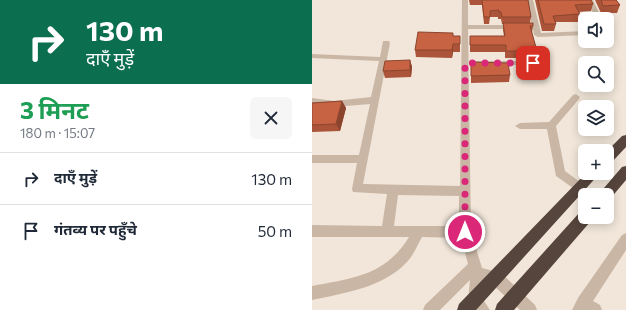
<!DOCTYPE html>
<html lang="hi">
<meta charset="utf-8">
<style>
body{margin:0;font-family:Commissioner,"Noto Sans Devanagari",sans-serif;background:#f6f6f7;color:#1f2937;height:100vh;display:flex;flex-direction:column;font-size:15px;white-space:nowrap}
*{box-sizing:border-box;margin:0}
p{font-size:13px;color:#747a83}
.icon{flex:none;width:22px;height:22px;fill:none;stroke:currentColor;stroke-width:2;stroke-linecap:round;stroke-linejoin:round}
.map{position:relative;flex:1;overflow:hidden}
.drawer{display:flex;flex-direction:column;background:#fff;width:312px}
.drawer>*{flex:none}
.guide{background:#0b6e4f;color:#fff;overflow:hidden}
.tools{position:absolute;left:266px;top:12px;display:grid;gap:8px}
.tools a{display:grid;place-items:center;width:36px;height:36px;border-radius:6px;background:#fff;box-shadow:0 2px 10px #0003;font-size:20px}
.pin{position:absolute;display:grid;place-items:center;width:34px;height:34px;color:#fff;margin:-17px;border-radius:8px;box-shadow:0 2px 6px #0006}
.me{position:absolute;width:44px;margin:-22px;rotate:0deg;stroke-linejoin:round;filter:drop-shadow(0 0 3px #0008)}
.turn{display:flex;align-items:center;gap:14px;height:84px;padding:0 20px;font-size:18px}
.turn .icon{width:52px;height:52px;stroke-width:2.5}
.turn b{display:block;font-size:28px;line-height:34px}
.round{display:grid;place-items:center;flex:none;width:42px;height:42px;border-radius:6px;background:#f6f6f7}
.headline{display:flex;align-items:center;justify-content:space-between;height:68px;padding:0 20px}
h1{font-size:24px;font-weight:700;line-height:30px;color:#1e9e55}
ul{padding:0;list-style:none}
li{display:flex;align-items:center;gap:12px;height:52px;padding:0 20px;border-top:1px solid #e0e1e3}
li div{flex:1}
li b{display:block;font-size:15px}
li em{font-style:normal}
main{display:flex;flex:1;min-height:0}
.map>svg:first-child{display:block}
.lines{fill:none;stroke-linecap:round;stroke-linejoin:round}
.minor{fill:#c9b6a5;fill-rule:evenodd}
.highway{fill:#56453d;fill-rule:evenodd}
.wall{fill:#ab5439}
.shaded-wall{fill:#8b452e}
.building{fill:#c76242;stroke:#8b452e}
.route{stroke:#db2777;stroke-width:7;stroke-dasharray:0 12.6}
</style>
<main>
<section class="drawer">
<div class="guide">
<div class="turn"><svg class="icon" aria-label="right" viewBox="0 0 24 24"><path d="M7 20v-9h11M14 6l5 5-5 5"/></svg><div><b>130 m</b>दाएँ मुड़ें</div></div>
</div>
<div class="headline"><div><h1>3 मिनट</h1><p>180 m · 15:07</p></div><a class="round"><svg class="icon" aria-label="close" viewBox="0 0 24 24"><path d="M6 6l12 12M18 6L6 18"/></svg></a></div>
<ul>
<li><svg class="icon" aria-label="right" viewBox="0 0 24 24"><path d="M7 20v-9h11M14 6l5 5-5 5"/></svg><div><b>दाएँ मुड़ें</b></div><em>130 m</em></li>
<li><svg class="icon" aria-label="arrive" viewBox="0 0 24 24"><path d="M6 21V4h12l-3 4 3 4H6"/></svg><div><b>गंतव्य पर पहुँचे</b></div><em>50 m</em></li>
</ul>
</section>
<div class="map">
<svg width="314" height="310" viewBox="0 0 314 310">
<rect width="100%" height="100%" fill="#f1e6d9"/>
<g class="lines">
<path class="minor" d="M 150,0 L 156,0 L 156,25 L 220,25 L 215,0 L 221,0 L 229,33 L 273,31 L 273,35 L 226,37 L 222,35 L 221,29 L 156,29 L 159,232 L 170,268 L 189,273 L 223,305 L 225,310 L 208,310 L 180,284 L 171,281 L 170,298 L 178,310 L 162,310 L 156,300 L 158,280 L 128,310 L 111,310 L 113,305 L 156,264 L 149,238 L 110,237 C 105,246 101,256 94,263 C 70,288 32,293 0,300 L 0,286 C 41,278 73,276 97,237 L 0,237 L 0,225 L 70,226 L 75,194 L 41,192 L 40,189 L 45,163 L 0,163 L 0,155 L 47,155 L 58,104 L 22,107 L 0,104 L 0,98 L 22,101 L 59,97 L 67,61 L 0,58 L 0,54 L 68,57 L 71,41 L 77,41 L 78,43 L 51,184 L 148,186 ZM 86,195 L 147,196 L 147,226 L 82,226 Z
M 275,0 L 281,0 L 290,19 L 284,19 Z
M 160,61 L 221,61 L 225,63 L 221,65 L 163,65 L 159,63 Z
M 264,94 L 268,97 L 267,99 L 244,126 L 253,171 L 272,185 L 273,188 L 272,191 L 268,193 L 244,176 L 235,129 L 208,129 L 203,126 L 208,123 L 237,122 L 261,95 Z
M 314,233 L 314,250 L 281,301 L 288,305 L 290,310 L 260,310 L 266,298 L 310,235 Z"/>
<path class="highway" d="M 314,135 L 314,147 L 299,163 L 295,164 L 295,151 L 310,136 Z
M 314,166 L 314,180 L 298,199 L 295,200 L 295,195 L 286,195 L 310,167 Z
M 274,173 L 288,173 L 164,310 L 145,310 L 147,304 Z
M 273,211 L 273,217 L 280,217 L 278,222 L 202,310 L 183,310 L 185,304 L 268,212 Z"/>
</g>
<path class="wall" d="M 157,0 L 216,0 L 219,17 L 218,23 L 221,26 L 220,33 L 225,51 L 223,58 L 193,58 L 193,52 L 158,52 L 158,36 L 192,36 L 191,30 L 191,24 L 190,24 L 189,19 L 186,19 L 186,17 L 178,17 L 177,24 L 172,24 L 170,5 L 158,5 Z
M 223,0 L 279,0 L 281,4 L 279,11 L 266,12 L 268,14 L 266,22 L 243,22 L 244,24 L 242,31 L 230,31 Z
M 283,0 L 304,0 L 308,5 L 305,13 L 289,13 Z
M 141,36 L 148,36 L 148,52 L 141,52 L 140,58 L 104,57 L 103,50 Z
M 98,60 L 100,67 L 99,77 L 73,78 L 71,71 Z
M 159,62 L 198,75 L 197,82 L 159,83 Z
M 30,101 L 34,108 L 28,131 L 0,132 L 0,103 Z"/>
<path class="shaded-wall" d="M 141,44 L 141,52 L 140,58 L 140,50 Z
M 98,60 L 100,67 L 99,77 L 98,70 Z
M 30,101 L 34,108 L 28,131 L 24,124 Z"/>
<path class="building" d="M 170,0 L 216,0 L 219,17 L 190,17 L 189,12 L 187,12 L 187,10 L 178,11 L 178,17 L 172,17 Z
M 226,0 L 279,0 L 281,4 L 263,5 L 268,14 L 241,16 L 244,24 L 232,24 Z
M 289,0 L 304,0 L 308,5 L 291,6 Z
M 191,23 L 221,23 L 221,26 L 218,26 L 225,51 L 194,51 L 194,45 L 158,45 L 158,36 L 193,36 Z
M 106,32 L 141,33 L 141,36 L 148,36 L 148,44 L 141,44 L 140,50 L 103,50 Z
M 98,60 L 98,70 L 71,71 L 73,61 Z
M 159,62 L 196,63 L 198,75 L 159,76 Z
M 30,101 L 24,124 L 0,125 L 0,103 Z"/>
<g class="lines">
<path class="route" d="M 153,232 L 153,63 L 221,63"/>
</g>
</svg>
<div class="tools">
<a><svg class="icon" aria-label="sound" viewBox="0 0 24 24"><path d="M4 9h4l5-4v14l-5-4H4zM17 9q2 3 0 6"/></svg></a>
<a><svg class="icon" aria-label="search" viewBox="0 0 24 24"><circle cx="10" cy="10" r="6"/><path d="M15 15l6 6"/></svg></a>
<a><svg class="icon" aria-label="layers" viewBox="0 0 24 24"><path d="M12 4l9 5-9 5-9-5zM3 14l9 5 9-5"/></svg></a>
<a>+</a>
<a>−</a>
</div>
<div class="pin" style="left:221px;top:63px;background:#d93025"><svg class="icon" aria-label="arrive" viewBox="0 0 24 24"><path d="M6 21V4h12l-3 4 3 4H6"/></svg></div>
<svg class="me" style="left:153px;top:232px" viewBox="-20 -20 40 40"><circle r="17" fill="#db2777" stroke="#fff" stroke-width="3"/><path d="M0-11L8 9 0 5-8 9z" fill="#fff"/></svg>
</div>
</main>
